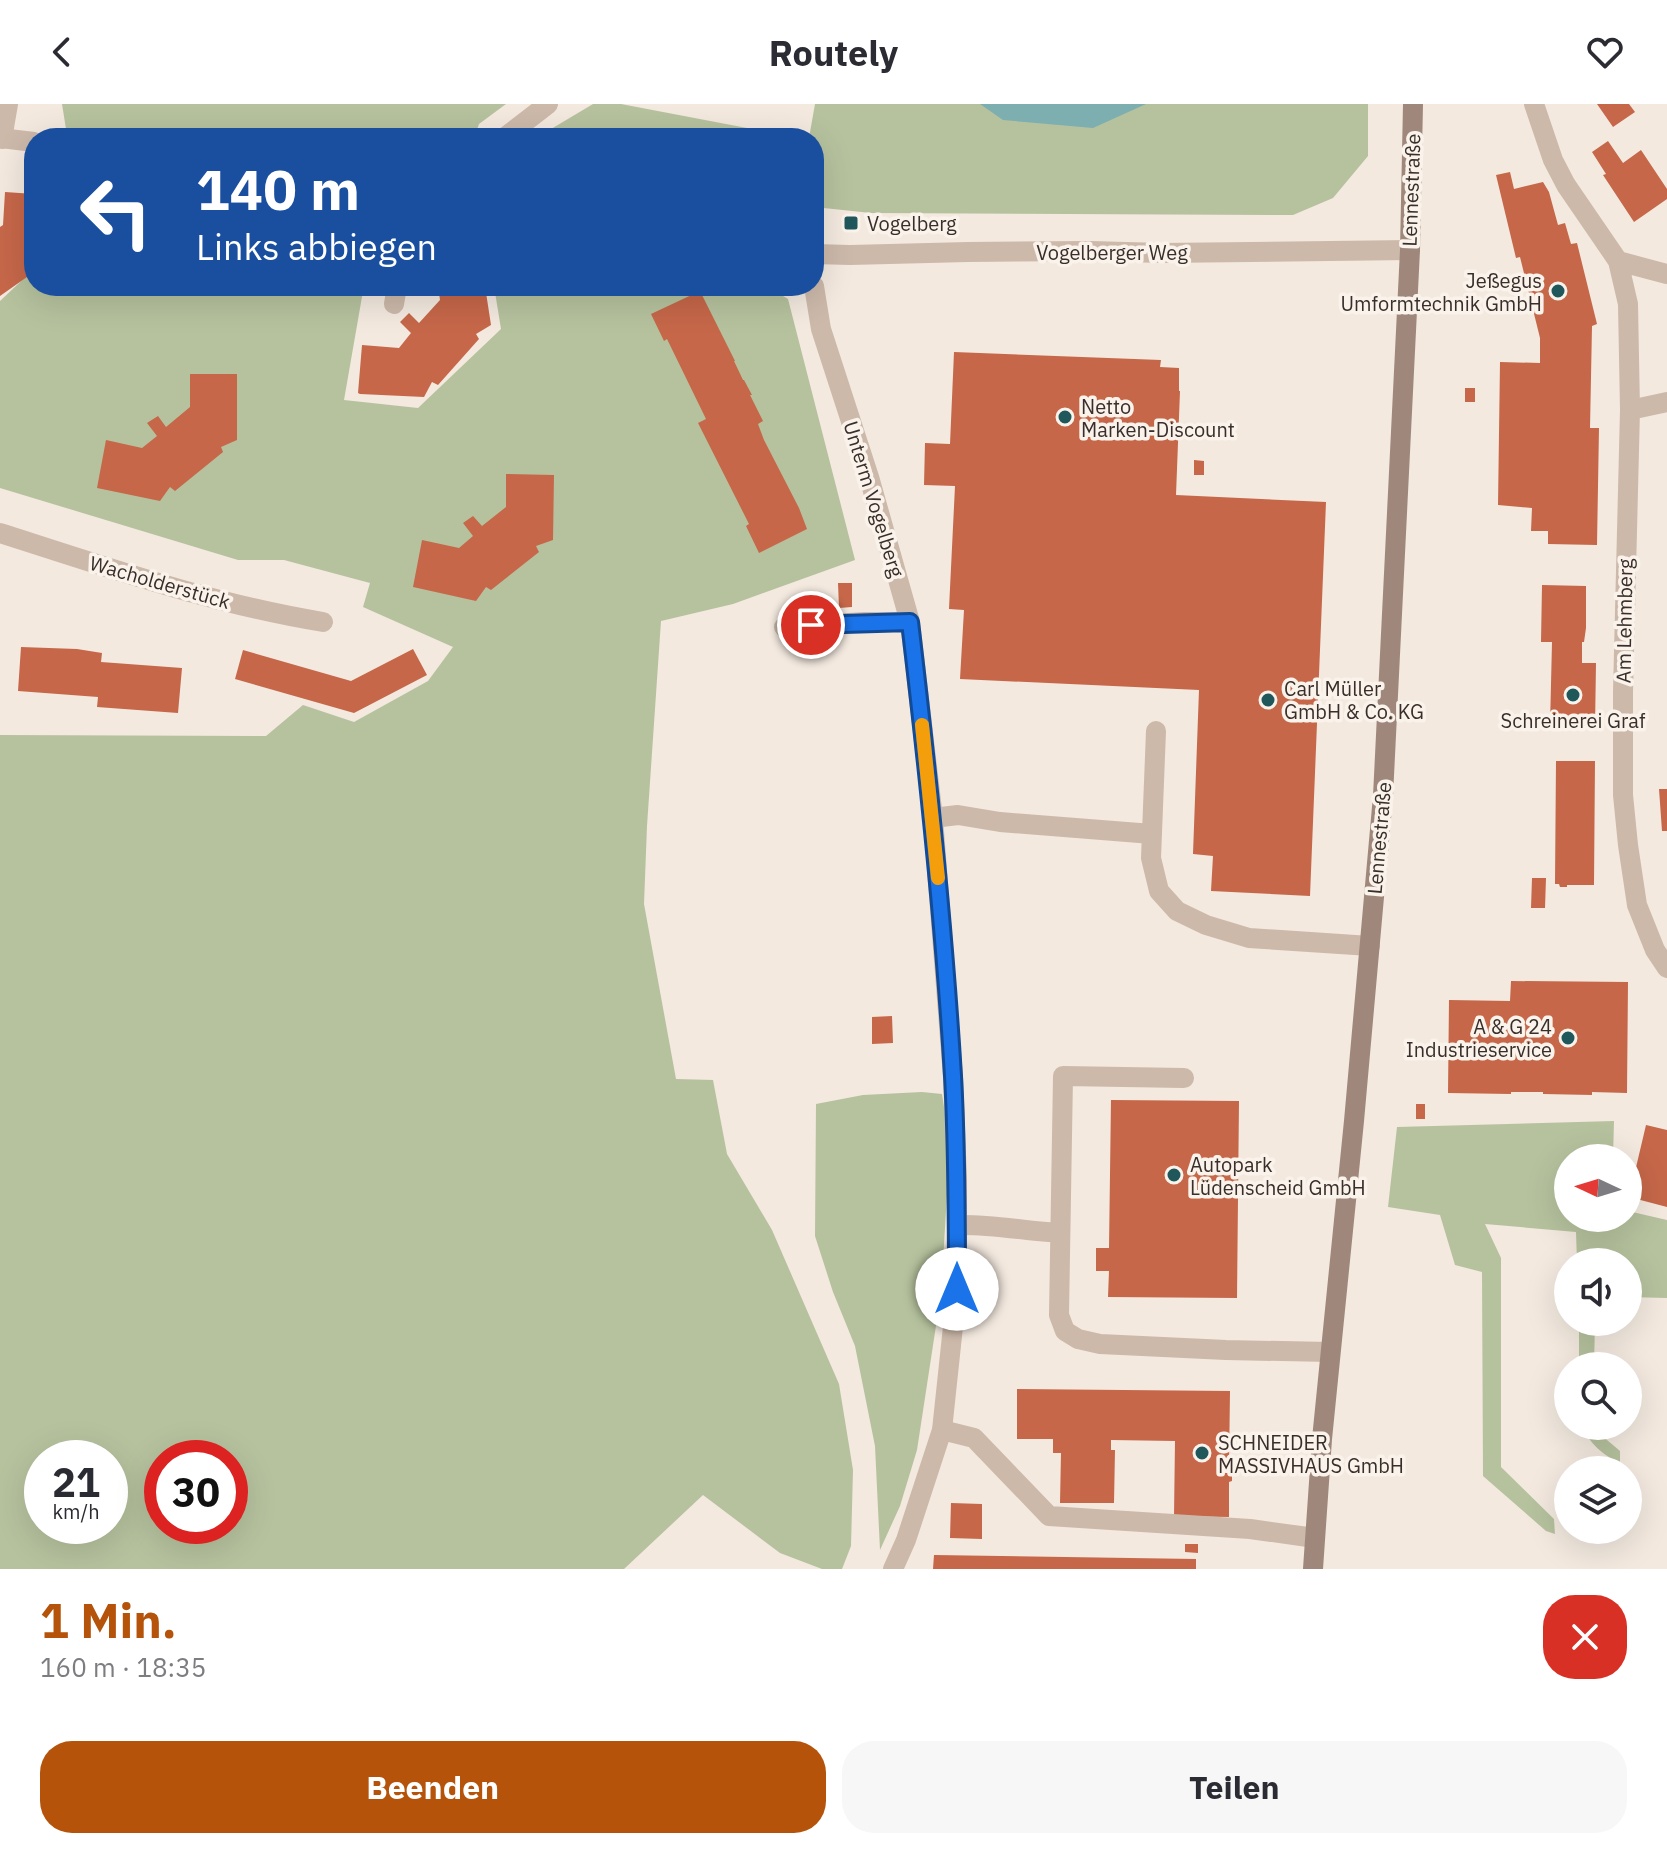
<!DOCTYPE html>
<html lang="de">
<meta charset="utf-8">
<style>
body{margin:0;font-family:"IBM Plex Sans",sans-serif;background:#f7f7f7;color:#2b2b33;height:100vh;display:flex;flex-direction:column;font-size:30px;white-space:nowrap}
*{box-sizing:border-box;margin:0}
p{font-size:26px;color:#7c7c81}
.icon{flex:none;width:44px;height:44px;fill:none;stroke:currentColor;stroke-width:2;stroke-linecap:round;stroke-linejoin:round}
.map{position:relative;height:1465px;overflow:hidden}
.side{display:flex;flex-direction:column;background:#fff;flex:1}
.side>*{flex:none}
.top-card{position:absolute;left:24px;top:24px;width:800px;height:168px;border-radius:32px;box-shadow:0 8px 32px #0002;background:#1a4fa0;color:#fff;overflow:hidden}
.needle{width:52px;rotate:274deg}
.tools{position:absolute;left:1554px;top:1040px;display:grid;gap:16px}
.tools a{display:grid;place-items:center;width:88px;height:88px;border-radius:50%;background:#fff;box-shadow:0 8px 32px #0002;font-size:40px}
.speed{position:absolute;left:24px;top:1336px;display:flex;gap:16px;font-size:40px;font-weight:700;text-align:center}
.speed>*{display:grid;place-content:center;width:104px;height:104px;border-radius:50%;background:#fff;box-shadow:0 8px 32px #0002;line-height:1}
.speed small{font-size:20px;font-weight:400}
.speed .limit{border:12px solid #d22;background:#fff;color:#111}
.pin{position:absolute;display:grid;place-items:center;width:68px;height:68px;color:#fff;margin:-34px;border:4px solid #fff;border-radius:50%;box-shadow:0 2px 8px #0007}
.me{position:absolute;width:88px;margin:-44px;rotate:0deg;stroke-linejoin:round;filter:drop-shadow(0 0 6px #0008)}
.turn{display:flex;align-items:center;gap:28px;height:168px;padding:0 40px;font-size:36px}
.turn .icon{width:104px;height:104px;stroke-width:2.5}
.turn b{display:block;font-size:56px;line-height:68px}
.round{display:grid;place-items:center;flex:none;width:84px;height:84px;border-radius:32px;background:#f7f7f7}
.headline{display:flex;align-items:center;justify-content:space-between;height:136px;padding:0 40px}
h1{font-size:48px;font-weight:700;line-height:60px;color:#b45309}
.cta{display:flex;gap:16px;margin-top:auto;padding:16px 40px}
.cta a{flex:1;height:92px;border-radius:32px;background:#b45309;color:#fff;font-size:32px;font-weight:700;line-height:92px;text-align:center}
.cta a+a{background:#f7f7f7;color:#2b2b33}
header{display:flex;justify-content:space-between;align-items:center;height:104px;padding:0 40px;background:#fff;font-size:36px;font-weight:700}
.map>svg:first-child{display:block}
.green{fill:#b6c29e;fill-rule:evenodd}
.water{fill:#7daeb0}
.building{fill:#c66749}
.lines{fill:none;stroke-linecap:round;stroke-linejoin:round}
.service{stroke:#ccb9aa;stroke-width:20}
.minor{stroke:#ccb9aa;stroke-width:20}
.secondary{stroke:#9f887b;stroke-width:20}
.route-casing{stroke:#114b97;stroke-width:20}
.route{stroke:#1a73e8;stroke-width:14}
.slow{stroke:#f59e0b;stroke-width:14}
.poi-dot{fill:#1f575b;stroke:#faf3eb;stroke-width:3}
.labels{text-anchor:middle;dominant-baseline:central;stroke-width:7;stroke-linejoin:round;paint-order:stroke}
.street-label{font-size:20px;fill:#392e2a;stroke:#faf3eb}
.poi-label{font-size:20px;fill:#392e2a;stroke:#faf3eb;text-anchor:start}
</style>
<header><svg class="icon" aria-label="back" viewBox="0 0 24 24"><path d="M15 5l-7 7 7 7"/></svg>Routely<svg class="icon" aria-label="heart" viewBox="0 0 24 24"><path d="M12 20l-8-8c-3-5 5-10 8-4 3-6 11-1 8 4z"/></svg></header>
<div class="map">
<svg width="1667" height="1465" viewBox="0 0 1667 1465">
<rect width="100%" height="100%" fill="#f3e9df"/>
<path class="green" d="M 62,0 L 506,0 L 479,20 L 474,34 L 108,34 L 66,25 Z
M 593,0 L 621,0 L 800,34 L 536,34 Z
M 815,0 L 1368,0 L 1368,52 L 1333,94 L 1293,111 L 871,109 L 814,103 L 814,34 L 809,34 Z
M 34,165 L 34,182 L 329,182 L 363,187 L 344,296 L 418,304 L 501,225 L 494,182 L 767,182 L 788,195 L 855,456 L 733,500 L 661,517 L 647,722 L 644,800 L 676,975 L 713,976 L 727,1050 L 772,1126 L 839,1280 L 853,1366 L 851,1442 L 842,1465 L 822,1465 L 780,1449 L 703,1391 L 624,1465 L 0,1465 L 0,631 L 266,632 L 303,601 L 354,618 L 428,577 L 453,543 L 363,503 L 370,479 L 284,456 L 238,456 L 0,384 L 0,197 ZM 42,1354 L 110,1354 L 110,1422 L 42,1422 ZM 162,1354 L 230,1354 L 230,1422 L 162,1422 Z
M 922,988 L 942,990 L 950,1042 L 941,1189 L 917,1346 L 900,1402 L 880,1446 L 875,1342 L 855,1242 L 833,1188 L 815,1132 L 816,1000 L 863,991 Z
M 1614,1017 L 1613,1054 L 1568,1054 L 1568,1114 L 1628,1114 L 1628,1107 L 1667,1116 L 1667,1194 L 1628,1193 L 1628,1158 L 1577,1158 L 1576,1128 L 1485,1120 L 1501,1154 L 1501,1363 L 1554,1415 L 1555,1430 L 1546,1427 L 1483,1372 L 1482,1168 L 1455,1161 L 1440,1111 L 1388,1103 L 1397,1023 Z
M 1579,1218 L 1595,1218 L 1594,1262 L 1579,1262 Z
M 1581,1322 L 1594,1322 L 1594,1325 L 1620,1347 L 1620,1359 C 1601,1350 1592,1341 1581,1322 Z"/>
<path class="water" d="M 980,0 L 1146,0 L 1093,24 L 1003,16 Z"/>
<path class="building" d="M 1597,0 L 1629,0 L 1635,8 L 1613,23 Z
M 1608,37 L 1623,59 L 1641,46 L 1667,85 L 1667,95 L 1634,118 L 1603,71 L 1606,70 L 1592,48 Z
M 1510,68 L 1514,85 L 1543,78 L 1549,88 L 1558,121 L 1565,119 L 1571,140 L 1577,139 L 1597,220 L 1592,222 L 1590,324 L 1599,324 L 1597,441 L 1548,440 L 1548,427 L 1531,427 L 1532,404 L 1498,401 L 1500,258 L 1540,259 L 1540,234 L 1520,153 L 1516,154 L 1496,71 Z
M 5,88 L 34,90 L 34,161 L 31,162 L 34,168 L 0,192 L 0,123 L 3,121 Z
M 438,182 L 485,182 L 491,221 L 476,230 L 479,235 L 438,281 L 432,278 L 424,293 L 360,290 L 358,289 L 362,241 L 399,244 L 411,229 L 400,218 L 409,209 L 419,219 L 440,196 Z
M 700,187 L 735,257 L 734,257 L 743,276 L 744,276 L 752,291 L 750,291 L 763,317 L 758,320 L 764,336 L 799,404 L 807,425 L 759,449 L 746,422 L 749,420 L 698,319 L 706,315 L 667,235 L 664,237 L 651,210 Z
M 954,248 L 1161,256 L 1160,263 L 1179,264 L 1179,287 L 1180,287 L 1176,391 L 1326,398 L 1310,792 L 1211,787 L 1213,752 L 1193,750 L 1199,586 L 960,575 L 964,506 L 949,505 L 955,382 L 924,381 L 925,339 L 950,340 Z
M 190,270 L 237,270 L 237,336 L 221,343 L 223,348 L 175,387 L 170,383 L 160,397 L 97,384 L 106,336 L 142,344 L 157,332 L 147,319 L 158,312 L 166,323 L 190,303 Z
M 1465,284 L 1475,284 L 1475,298 L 1465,298 Z
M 1194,356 L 1204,357 L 1204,371 L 1194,371 Z
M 506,370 L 554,371 L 553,436 L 536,442 L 539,448 L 491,486 L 486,483 L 476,497 L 413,483 L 422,436 L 459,444 L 473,432 L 463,419 L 473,412 L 482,422 L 506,403 Z
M 838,479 L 852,479 L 852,503 L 839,504 Z
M 1542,481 L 1586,482 L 1586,524 L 1584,538 L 1582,538 L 1582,559 L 1596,559 L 1595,623 L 1550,622 L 1552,538 L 1541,538 Z
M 21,543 L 77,545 L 102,549 L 101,558 L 182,564 L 178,609 L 97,603 L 98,593 L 18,587 Z
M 413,545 L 427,571 L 354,609 L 235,575 L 243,546 L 351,577 Z
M 1556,657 L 1595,657 L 1594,781 L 1567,781 L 1567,783 L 1560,783 L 1559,780 L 1555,780 Z
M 1659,685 L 1667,685 L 1667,727 L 1662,727 Z
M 1532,774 L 1546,774 L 1545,804 L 1531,804 Z
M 1511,877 L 1628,878 L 1627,989 L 1592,988 L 1592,991 L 1543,990 L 1543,988 L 1511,988 L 1511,990 L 1448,989 L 1449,896 L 1510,897 Z
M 892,912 L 893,939 L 872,940 L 872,913 Z
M 1111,996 L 1239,997 L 1237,1194 L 1108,1193 L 1109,1167 L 1096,1167 L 1096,1144 L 1109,1144 Z
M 1416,1000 L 1425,1000 L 1425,1015 L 1416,1015 Z
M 1646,1021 L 1667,1026 L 1667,1103 L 1629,1093 Z
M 1017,1285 L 1230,1287 L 1229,1361 L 1232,1361 L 1232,1377 L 1229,1378 L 1229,1413 L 1174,1412 L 1175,1337 L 1111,1336 L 1111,1346 L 1115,1346 L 1114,1399 L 1060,1399 L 1061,1349 L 1053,1349 L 1053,1335 L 1017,1335 Z
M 951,1399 L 982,1400 L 982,1435 L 950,1434 Z
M 1185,1440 L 1198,1440 L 1198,1449 L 1185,1448 Z
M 934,1451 L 1196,1455 L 1196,1465 L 933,1465 Z"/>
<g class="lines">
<path class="service" d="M 394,200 L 397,182
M 784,523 L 865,518 L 910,518
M 1156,627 L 1151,754 L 1159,787 L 1177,807 L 1206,821 L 1249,834 L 1370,842
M 933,714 L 958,711 L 1000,718 L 1152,730
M 1184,974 L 1063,972 L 1059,1211 L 1065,1227 L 1078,1235 L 1100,1240 L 1226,1246 L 1330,1248
M 957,1121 C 991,1120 1025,1127 1060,1129
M 942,1326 L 974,1334 L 1049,1412 L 1250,1425 L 1315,1434"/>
<path class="minor" d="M 1534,0 L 1553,56 L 1566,81 L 1618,157 L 1628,200 L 1630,306 L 1623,588 L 1623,691 L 1628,741 L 1637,801 L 1655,846 L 1667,864
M 0,34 L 34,38
M 504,34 L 548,0
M 2,35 L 8,0
M 814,150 L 850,151 L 968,148 L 1090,147 L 1162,149 L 1410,146
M 1618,157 L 1667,170
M 814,182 L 821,225 L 869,373 L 910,518 L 933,714 L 953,973 L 957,1075 L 957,1185 L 942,1326 L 906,1436 L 893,1465
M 1630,306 L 1667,298
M 0,429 C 107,463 212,500 323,518"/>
<path class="secondary" d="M 1313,1465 L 1322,1335 L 1354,1017 L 1383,692 L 1410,146 L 1413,0"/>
</g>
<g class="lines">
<defs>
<path id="route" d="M 811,521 L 910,518 C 928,669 944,820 953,972 C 957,1043 957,1114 957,1185"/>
</defs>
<use href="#route" class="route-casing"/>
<use href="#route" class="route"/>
<path class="slow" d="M 922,621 L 938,774"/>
</g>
<g class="poi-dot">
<rect x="843" y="111" width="16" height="16" rx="4"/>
<circle cx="1558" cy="187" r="8"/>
<circle cx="1065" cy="313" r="8"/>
<circle cx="1573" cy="591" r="8"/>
<circle cx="1268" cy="596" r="8"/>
<circle cx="1568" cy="934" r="8"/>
<circle cx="1174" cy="1071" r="8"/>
<circle cx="1202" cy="1349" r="8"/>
</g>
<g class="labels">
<g class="street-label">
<text transform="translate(1411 86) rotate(-88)">Lennestraße</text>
<text x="1112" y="148">Vogelberger Weg</text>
<text transform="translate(874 395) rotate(73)">Unterm Vogelberg</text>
<text transform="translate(160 478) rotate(16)">Wacholderstück</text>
<text transform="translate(1624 517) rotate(-89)">Am Lehmberg</text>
<text transform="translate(1379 734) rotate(-85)">Lennestraße</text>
</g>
<g class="poi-label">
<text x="867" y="119">Vogelberg</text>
<text x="1542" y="176" text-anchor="end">Jeßegus<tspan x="1542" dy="23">Umformtechnik GmbH</tspan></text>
<text x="1081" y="302">Netto<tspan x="1081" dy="23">Marken-Discount</tspan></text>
<text x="1284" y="584">Carl Müller<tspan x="1284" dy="23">GmbH &amp; Co. KG</tspan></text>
<text x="1573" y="616" text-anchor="middle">Schreinerei Graf</text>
<text x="1552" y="922" text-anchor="end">A &amp; G 24<tspan x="1552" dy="23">Industrieservice</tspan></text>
<text x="1190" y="1060">Autopark<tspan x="1190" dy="23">Lüdenscheid GmbH</tspan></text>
<text x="1218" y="1338">SCHNEIDER<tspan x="1218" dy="23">MASSIVHAUS GmbH</tspan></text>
</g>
</g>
</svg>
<div class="tools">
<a><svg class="needle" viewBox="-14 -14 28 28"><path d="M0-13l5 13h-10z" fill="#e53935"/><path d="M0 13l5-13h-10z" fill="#7c7c81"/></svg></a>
<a><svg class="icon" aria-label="sound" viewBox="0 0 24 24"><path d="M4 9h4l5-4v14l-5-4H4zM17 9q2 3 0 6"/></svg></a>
<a><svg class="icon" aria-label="search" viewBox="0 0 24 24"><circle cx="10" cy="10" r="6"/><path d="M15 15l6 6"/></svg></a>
<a><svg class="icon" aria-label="layers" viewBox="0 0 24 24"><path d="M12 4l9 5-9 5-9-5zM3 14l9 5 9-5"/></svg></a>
</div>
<div class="speed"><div>21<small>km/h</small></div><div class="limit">30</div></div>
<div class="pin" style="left:811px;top:521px;background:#d93025"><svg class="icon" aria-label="arrive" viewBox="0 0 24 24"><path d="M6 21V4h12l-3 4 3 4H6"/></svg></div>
<svg class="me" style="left:957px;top:1185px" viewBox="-20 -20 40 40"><circle r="19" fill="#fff"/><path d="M0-13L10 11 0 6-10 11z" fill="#1a73e8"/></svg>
<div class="top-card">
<div class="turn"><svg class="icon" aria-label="left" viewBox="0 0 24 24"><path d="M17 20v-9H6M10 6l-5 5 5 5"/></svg><div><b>140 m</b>Links abbiegen</div></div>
</div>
</div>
<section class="side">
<div class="headline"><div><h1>1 Min.</h1><p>160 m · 18:35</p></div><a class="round" style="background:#d93025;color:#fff"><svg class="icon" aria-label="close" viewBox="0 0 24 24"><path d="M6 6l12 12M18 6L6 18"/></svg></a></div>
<div class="cta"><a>Beenden</a><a>Teilen</a></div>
</section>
